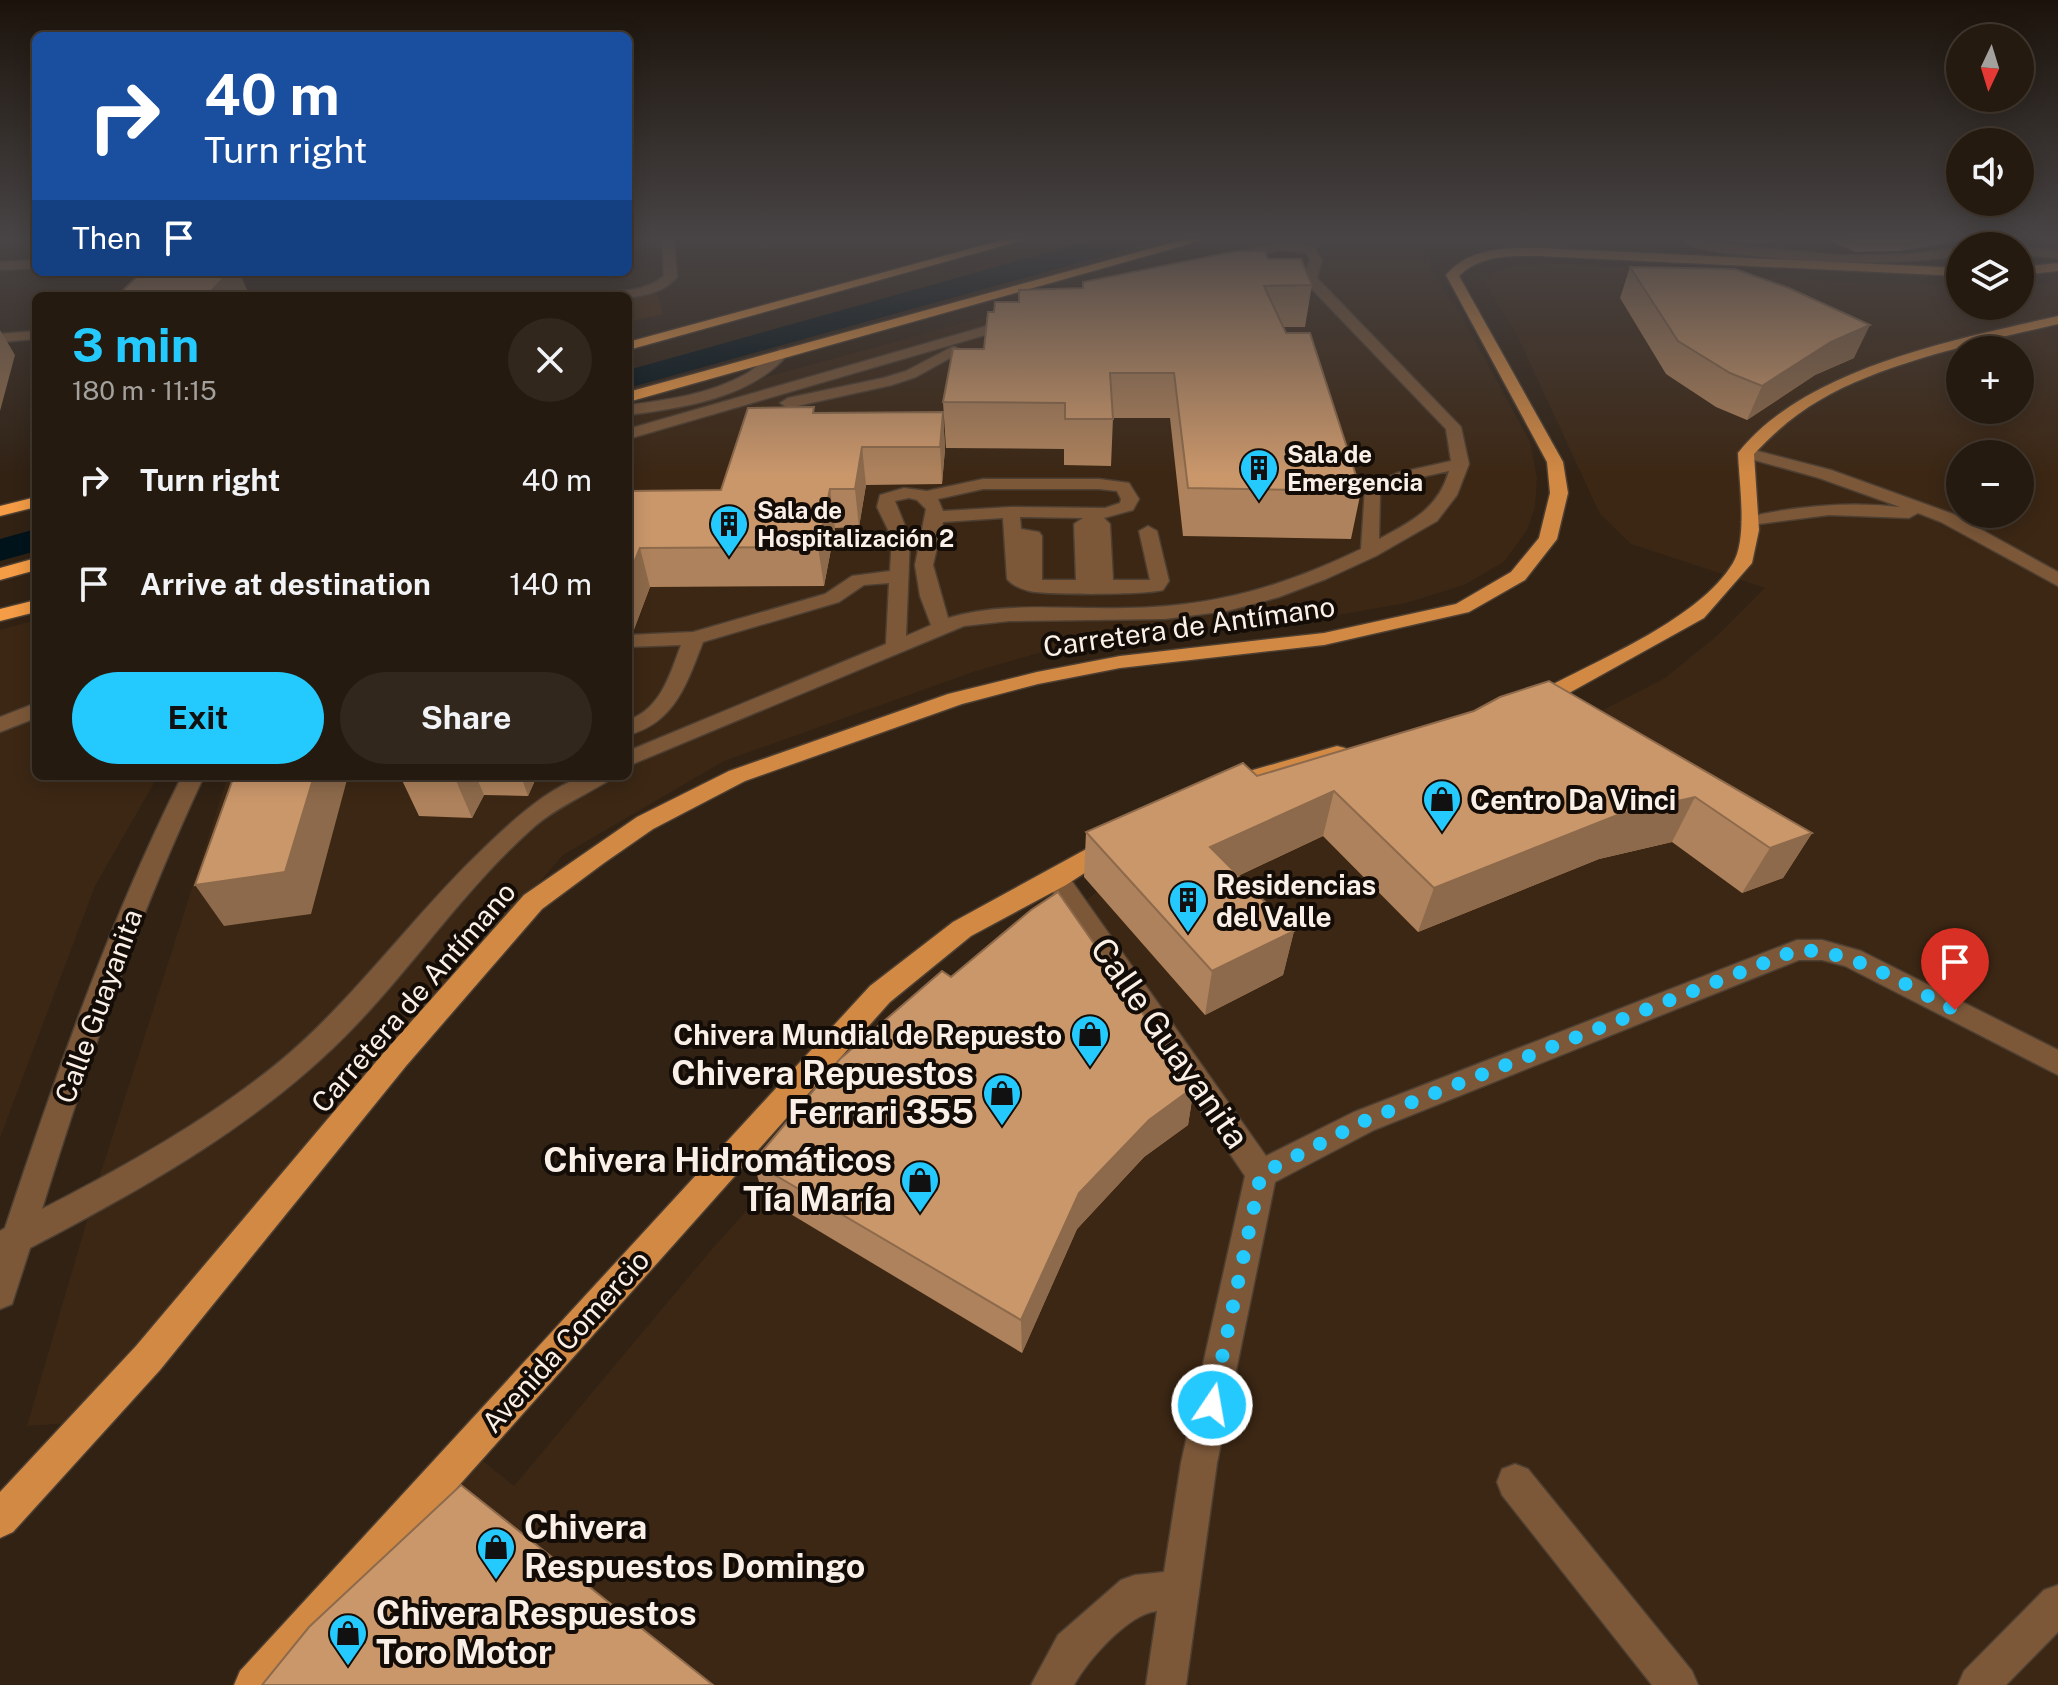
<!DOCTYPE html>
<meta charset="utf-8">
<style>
body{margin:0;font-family:"Public Sans",sans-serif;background:#31271d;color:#f1f3f6;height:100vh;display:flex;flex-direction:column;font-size:30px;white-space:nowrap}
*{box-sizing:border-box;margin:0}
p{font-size:26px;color:#a3a19e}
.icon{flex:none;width:44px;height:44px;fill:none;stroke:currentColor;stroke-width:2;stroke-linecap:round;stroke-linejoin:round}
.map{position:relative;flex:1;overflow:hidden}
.side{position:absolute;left:32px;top:292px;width:600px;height:488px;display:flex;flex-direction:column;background:#251a0f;border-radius:12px;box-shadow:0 4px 20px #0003,0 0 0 2px #42382f}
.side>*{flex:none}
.hud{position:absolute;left:32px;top:32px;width:600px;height:244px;border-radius:12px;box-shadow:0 4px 20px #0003,0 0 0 2px #42382f;background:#1a4fa0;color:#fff;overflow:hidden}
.needle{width:52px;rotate:184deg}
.controls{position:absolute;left:1946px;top:24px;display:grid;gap:16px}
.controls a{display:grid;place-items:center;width:88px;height:88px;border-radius:50%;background:#251a0f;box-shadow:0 4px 20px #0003,0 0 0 2px #42382f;font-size:40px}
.pin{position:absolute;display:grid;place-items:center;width:68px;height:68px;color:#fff;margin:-82px -34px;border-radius:50% 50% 50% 0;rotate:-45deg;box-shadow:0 0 8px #0007}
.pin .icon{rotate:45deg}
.me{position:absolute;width:88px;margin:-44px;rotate:12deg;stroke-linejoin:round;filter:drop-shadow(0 0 6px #0008)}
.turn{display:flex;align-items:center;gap:28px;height:168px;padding:0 40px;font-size:36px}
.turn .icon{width:104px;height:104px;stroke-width:2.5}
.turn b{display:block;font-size:56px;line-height:68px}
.then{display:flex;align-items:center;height:76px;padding:0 40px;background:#0003;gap:16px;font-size:30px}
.round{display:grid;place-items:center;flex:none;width:84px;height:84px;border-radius:42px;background:#31271d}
.summary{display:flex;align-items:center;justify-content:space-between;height:136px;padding:0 40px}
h1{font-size:48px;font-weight:700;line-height:60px;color:#24c9fe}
.button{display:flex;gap:16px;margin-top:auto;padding:16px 40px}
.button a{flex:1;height:92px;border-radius:48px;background:#24c9fe;color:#111;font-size:32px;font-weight:700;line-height:92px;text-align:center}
.button a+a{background:#31271d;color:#f1f3f6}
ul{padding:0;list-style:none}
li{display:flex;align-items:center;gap:24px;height:104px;padding:0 40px}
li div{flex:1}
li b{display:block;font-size:30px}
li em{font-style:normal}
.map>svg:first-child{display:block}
.built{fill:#3c2714;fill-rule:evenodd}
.green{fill:#482b0f}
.water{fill:#00131b}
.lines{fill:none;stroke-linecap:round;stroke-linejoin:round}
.minor-casing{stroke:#4d3f32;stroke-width:3}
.major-casing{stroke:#4d3f32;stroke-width:3}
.highway-casing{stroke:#4d3f32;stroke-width:3}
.minor{fill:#7c5839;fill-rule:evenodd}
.major{fill:#d28944;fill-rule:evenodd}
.highway{fill:#f49c46;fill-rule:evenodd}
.wall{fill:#ae825c}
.shaded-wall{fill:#8d6a4b}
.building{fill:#ca976b;stroke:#8d6a4b;stroke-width:2}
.route{stroke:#24c9fe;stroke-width:14;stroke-dasharray:0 25.2}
.labels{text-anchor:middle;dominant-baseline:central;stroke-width:8;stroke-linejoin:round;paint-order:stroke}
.far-poi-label{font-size:24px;font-weight:bold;fill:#fbf0e7;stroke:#140d07;text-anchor:start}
.street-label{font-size:28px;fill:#fbf0e7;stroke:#140d07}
.poi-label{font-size:28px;font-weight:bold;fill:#fbf0e7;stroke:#140d07;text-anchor:start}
.near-street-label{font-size:34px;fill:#fbf0e7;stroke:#140d07}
.near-poi-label{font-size:34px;font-weight:bold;fill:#fbf0e7;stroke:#140d07;text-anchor:end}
</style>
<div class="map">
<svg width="2058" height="1685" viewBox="0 0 2058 1685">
<rect width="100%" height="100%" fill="#312214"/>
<path class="built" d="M 1269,239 L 1417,239 L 1431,245 L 1431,272 L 1461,315 L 1530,442 L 1537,478 L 1535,507 L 1527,530 L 1504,562 L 1464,585 L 1406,603 L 1304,621 L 1112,632 L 976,671 L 724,761 L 563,855 L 70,1423 L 27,1426 L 101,1172 L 228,776 L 628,776 L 628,415 Z
M 1570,264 L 1844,282 L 1960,285 L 1960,306 L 2020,306 L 2020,287 L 2058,282 L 2058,1685 L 280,1685 L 483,1461 L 514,1486 L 713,1248 L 865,1078 L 984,977 L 1109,883 L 1572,726 L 1665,678 L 1719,634 L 1765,588 L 1631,544 L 1600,514 L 1517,335 L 1484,281 L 1500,270 L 1517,265 ZM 1960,350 L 2020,350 L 2020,410 L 1960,410 ZM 1960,454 L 2020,454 L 2020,514 L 1960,514 Z
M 36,620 L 36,776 L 158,776 L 95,886 L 0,1138 L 0,630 Z"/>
<path class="green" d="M 657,294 L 663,314 L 628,322 L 627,296 Z"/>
<path class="water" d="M 1096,239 L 1164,239 L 628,388 L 628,370 Z
M 36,529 L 36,551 L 0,561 L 0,539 Z"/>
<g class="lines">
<defs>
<path id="minor" d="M 662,239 L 674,239 L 677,277 C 652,306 603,296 567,296 L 574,292 C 603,291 641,296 664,276 Z
M 1681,239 L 1837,255 L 1909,254 L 1960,248 L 1960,256 C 1890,266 1822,263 1752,256 C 1730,253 1699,253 1681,239 Z
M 1290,242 L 1315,248 L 1322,260 L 1317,278 L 1461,427 L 1469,464 L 1457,495 L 1437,521 L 1376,556 L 1326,579 L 1279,597 L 1227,611 L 1165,619 L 1009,621 L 964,626 L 628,766 L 628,751 L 886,644 L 889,583 L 864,585 L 839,602 L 703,642 C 687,683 675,723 628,735 L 628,720 C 661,709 670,674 681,645 L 628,647 L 628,635 L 693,632 L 825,594 L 852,576 L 890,571 L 892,538 L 877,507 L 880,495 L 904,488 L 927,491 L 983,479 L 1099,479 L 1129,483 L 1139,499 L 1133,510 L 1104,518 L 1110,524 L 1113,580 L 1150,580 L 1139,531 L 1148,526 L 1157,531 L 1169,581 L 1163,590 C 1144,595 1047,595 1029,591 C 1021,589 1012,585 1007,579 L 1003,518 L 943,522 L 933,565 L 948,618 C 1004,601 1067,610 1125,608 C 1213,607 1282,587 1361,549 L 1365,488 L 1397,473 L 1451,461 L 1446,429 L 1306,283 L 1303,276 L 1310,260 L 1306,253 L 1279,250 L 1226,264 L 1220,260 L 1253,248 ZM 1449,471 C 1438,509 1412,521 1379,539 L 1380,494 L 1408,480 ZM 983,489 L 1099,489 L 1117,491 L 1121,499 L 1120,503 L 1105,508 L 1011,507 L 943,511 L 938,499 ZM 909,498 L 917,500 L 926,509 L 915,565 L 920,596 L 931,625 L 906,636 L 910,538 L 895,501 ZM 1020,517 L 1083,518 L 1074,524 L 1076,580 L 1042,580 L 1042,536 L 1039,532 L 1021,529 Z
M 2020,247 L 2058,250 L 2058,258 L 2020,255 Z
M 36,260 L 36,268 L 0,270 L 0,262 Z
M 1018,317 L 1023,318 L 1023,324 L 628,439 L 628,429 Z
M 36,331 L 36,339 L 0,342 L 0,334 Z
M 954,346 L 961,350 L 959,353 L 916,377 L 892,385 L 788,408 L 780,403 L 788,398 L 883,378 L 906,371 Z
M 782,349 L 789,353 C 752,398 683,408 628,415 L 628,405 C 668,400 710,394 746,374 C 758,367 769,353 782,349 Z
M 1746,448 L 1831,470 L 1953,514 L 2058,572 L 2058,586 L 1941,522 L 1918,513 L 1909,518 L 1829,515 L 1744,526 L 1741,522 L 1744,518 C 1795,506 1847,501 1900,507 L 1819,478 L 1740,456 L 1738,453 Z
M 36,703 L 36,718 L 0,732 L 0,717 Z
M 182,776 L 204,776 C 138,916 88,1061 42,1209 C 124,1167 208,1120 279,1062 C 355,999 412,916 484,848 C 511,822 545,790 581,777 C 590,774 602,776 611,776 L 608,781 C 585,795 556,808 535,826 C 466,887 418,960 356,1025 C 265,1121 146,1187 30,1248 L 12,1304 L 0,1309 L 0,1231 L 5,1228 C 56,1074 109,922 182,776 Z
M 1057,870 L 1066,873 L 1266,1156 L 1354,1112 L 1797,940 L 1822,940 L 1861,951 L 2058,1050 L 2058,1075 L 1845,966 L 1822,960 L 1799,960 L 1374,1130 L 1275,1182 L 1217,1463 L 1186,1685 L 1146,1685 L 1157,1611 C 1128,1614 1088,1660 1074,1685 L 1031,1685 L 1058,1635 L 1121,1580 L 1135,1575 L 1164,1572 L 1181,1463 L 1245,1176 L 1048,885 L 1045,879 L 1048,873 Z
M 1515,1464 L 1528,1469 L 1692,1671 L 1698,1685 L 1652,1685 L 1502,1495 L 1497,1482 L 1502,1469 Z
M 2058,1585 L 2058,1632 L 2006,1685 L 1958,1685 L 1964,1671 L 2044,1590 Z"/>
<path id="major" d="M 1540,248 L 1960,268 L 1960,276 L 1540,256 C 1510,256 1482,254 1459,276 L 1563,462 L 1568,493 L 1557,539 L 1525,580 L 1469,612 L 1324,645 L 1120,668 L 1038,684 L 962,704 L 745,781 L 653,829 L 604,863 L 542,909 L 406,1066 L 160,1370 L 13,1532 L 0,1538 L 0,1492 L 136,1346 L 386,1050 L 524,895 L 637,817 L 729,771 L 948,694 L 1037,672 L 1120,656 L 1324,633 L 1456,604 L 1511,572 L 1539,538 L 1550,493 L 1547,462 L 1446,275 C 1470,247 1506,248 1540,248 Z
M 2058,263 L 2058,271 L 2020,275 L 2020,267 Z
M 2058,316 L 2058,324 C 1985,341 1884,362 1820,400 C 1795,414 1774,433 1754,454 L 1759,530 L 1752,563 L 1704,618 L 1560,698 L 1534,705 L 1527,703 L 1523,698 L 1527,693 L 1546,688 C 1602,658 1700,618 1733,563 C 1748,538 1739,482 1738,453 C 1804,368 1957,339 2058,316 Z
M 1337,746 L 1345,748 L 1348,753 L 1345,758 L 1226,793 L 1218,790 L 1215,785 L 1218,780 Z
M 1112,835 L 1120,838 L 1124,844 L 1120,850 L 1066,885 L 971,936 L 890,1002 L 281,1685 L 234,1685 L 240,1671 L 870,986 L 953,922 Z"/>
<path id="highway" d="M 1006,239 L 1027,239 L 628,350 L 628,342 Z
M 1186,239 L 1207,239 L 628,402 L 628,392 Z
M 36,497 L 36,507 L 0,516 L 0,506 Z
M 36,558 L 36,570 L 0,580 L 0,568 Z
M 36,600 L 36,612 L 0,621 L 0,609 Z"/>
</defs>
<use href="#minor" class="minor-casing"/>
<use href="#major" class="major-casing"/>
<use href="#highway" class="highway-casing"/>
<use href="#minor" class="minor"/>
<use href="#major" class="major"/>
<use href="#highway" class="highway"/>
</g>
<path class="wall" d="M 1718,239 L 1783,239 L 1756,244 Z
M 1826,239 L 1970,239 L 1900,251 L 1855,252 Z
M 1268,259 L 1312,285 L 1305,327 L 1283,327 L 1361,491 L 1351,539 L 1183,536 L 1170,418 L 1113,418 L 1111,466 L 1064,465 L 1064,449 L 946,448 L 943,402 L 984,349 L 994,312 L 1019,302 L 1083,288 Z
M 1630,267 L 1854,358 L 1815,375 L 1747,420 L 1716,407 L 1666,374 L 1620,298 Z
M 943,412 L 945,449 L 942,484 L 866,485 L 859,527 L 835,528 L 824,586 L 650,587 L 633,632 L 628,491 L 721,490 L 815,413 Z
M 1474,711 L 1812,833 L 1783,878 L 1742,893 L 1672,842 L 1599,859 L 1418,932 L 1323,836 L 1238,876 L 1294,931 L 1283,975 L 1205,1015 L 1084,877 L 1086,832 L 1257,776 Z
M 400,776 L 537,776 L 528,796 L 484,795 L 472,818 L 419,816 Z
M 951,977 L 1194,1087 L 1188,1125 L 1144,1157 L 1077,1229 L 1022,1353 L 764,1198 L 753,1162 Z"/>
<path class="shaded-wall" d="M 1758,239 L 1783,239 L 1756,244 Z
M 1929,239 L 1970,239 L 1900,251 L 1904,243 Z
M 229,272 L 239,272 L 250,296 L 207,296 Z
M 1870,325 L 1854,358 L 1815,375 L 1747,420 L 1762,386 L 1831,342 Z
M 0,330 L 15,355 L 0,411 Z
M 943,412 L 945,449 L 942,484 L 940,447 Z
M 862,447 L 866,485 L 859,527 L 855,489 Z
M 830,489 L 835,528 L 824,586 L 818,547 Z
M 640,548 L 650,587 L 633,632 L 628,633 L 628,577 Z
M 314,776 L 348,776 L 311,914 L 224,926 L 195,885 Z
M 454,776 L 476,776 L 484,795 L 472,818 Z
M 521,776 L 537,776 L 528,796 Z
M 1334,791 L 1323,836 L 1203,892 L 1210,847 Z
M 1695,797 L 1672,842 L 1599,859 L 1418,932 L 1434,888 L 1620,814 Z
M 1812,833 L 1783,878 L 1742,893 L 1770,848 Z
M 1294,931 L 1283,975 L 1205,1015 L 1212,971 Z
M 1194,1087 L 1188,1125 L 1144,1157 L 1077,1229 L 1022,1353 L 1021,1320 L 1079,1193 L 1149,1120 Z"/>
<path class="building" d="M 1847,239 L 1929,239 L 1904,243 L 1859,244 Z
M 1237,251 L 1265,251 L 1268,259 L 1301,259 L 1312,285 L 1264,286 L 1286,333 L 1310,333 L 1361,491 L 1188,488 L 1174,373 L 1110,373 L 1113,419 L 1065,419 L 1065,403 L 943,402 L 953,349 L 984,349 L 988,312 L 994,312 L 995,302 L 1019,302 L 1019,290 L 1083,288 L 1083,282 Z
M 1630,267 L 1735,269 L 1789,288 L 1870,325 L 1831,342 L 1762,386 L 1730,373 L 1678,341 Z
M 142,272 L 229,272 L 207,296 L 117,296 Z
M 814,407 L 813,413 L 943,412 L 940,447 L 862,447 L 855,489 L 830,489 L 818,547 L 640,548 L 628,577 L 628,491 L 721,490 L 748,408 Z
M 1549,681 L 1812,833 L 1770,848 L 1695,797 L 1620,814 L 1434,888 L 1334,791 L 1210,847 L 1294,931 L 1212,971 L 1086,832 L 1243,763 L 1257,776 L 1474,711 L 1500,697 Z
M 234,776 L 314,776 L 285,872 L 195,885 Z
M 1058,892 L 1194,1087 L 1149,1120 L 1079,1193 L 1021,1320 L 753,1162 L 840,1059 L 942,971 L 951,977 L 1031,910 Z
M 461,1485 L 713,1685 L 262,1685 L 309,1627 Z"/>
<linearGradient id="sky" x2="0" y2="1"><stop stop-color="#1b130b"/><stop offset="0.5" stop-color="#484445"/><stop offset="1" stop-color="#484445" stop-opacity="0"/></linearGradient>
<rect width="2058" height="475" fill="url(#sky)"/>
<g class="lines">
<path class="route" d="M 1212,1405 L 1261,1174 L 1364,1121 L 1797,950 C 1855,950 1904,985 1955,1010"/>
</g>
<defs>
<symbol id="building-pin" viewBox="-11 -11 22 30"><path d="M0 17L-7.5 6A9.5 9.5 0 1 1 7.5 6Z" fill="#24c9fe" stroke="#140d07"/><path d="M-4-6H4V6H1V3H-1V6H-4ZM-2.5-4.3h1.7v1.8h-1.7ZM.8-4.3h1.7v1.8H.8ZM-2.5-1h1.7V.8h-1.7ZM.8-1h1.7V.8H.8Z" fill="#111"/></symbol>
<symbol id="shop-pin" viewBox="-11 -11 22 30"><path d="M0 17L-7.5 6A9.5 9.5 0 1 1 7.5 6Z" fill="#24c9fe" stroke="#140d07"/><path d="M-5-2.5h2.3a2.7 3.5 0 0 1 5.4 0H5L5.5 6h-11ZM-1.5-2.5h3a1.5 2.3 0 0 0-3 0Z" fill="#111"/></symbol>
</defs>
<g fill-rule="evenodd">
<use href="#building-pin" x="1237" y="446" width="44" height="60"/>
<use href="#building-pin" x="707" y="502" width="44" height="60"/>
<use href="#shop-pin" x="1420" y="777" width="44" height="60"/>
<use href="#building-pin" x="1166" y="878" width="44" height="60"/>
<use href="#shop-pin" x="1068" y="1012" width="44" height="60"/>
<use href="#shop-pin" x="980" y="1071" width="44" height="60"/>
<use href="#shop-pin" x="898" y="1158" width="44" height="60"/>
<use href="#shop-pin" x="474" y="1525" width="44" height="60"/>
<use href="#shop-pin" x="326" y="1611" width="44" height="60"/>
</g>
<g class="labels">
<g class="far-poi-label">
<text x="1287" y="454">Sala de<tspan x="1287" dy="28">Emergencia</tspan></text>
<text x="757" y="510">Sala de<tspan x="757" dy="28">Hospitalización 2</tspan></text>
</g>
<g class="street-label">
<text transform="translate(1189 626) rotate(-8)">Carretera de Antímano</text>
<text transform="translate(413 997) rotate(-49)">Carretera de Antímano</text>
<text transform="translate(98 1006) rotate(-70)">Calle Guayanita</text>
<text transform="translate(565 1341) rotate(-48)">Avenida Comercio</text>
</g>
<g class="poi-label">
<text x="1470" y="799">Centro Da Vinci</text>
<text x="1216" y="884">Residencias<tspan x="1216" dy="32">del Valle</tspan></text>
<text x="1062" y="1034" text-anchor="end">Chivera Mundial de Repuesto</text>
</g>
<g class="near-street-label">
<text transform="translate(1170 1043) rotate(55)">Calle Guayanita</text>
</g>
<g class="near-poi-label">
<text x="974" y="1073">Chivera Repuestos<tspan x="974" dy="39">Ferrari 355</tspan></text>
<text x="892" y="1160">Chivera Hidromáticos<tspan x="892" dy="39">Tía María</tspan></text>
<text x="524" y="1527" text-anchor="start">Chivera<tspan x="524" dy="39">Respuestos Domingo</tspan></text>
<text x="376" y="1613" text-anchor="start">Chivera Respuestos<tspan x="376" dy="39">Toro Motor</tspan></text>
</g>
</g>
</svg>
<div class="controls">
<a><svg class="needle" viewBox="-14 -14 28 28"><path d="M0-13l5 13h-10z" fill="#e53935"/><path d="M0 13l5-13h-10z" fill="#a3a19e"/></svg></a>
<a><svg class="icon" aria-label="sound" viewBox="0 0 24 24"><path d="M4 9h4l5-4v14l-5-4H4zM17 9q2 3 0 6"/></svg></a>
<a><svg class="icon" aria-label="layers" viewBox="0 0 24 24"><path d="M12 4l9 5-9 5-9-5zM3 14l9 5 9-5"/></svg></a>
<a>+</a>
<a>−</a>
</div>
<div class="pin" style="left:1955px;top:1010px;background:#d93025"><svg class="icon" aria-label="arrive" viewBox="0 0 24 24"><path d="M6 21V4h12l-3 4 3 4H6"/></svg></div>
<svg class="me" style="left:1212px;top:1405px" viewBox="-20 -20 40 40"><circle r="17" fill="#24c9fe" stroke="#fff" stroke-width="3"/><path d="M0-11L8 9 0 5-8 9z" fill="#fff"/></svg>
<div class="hud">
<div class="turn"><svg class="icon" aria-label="right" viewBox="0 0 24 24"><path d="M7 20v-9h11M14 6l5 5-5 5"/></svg><div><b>40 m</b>Turn right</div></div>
<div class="then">Then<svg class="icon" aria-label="arrive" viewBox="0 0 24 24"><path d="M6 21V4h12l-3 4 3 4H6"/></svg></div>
</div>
<section class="side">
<div class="summary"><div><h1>3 min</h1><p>180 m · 11:15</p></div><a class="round"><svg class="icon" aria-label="close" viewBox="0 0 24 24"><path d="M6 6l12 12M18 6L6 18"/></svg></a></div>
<ul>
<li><svg class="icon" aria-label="right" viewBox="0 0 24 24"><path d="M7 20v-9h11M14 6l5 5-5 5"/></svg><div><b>Turn right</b></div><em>40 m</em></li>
<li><svg class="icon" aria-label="arrive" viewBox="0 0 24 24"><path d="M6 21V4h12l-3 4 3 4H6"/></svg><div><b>Arrive at destination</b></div><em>140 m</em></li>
</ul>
<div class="button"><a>Exit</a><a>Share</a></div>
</section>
</div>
